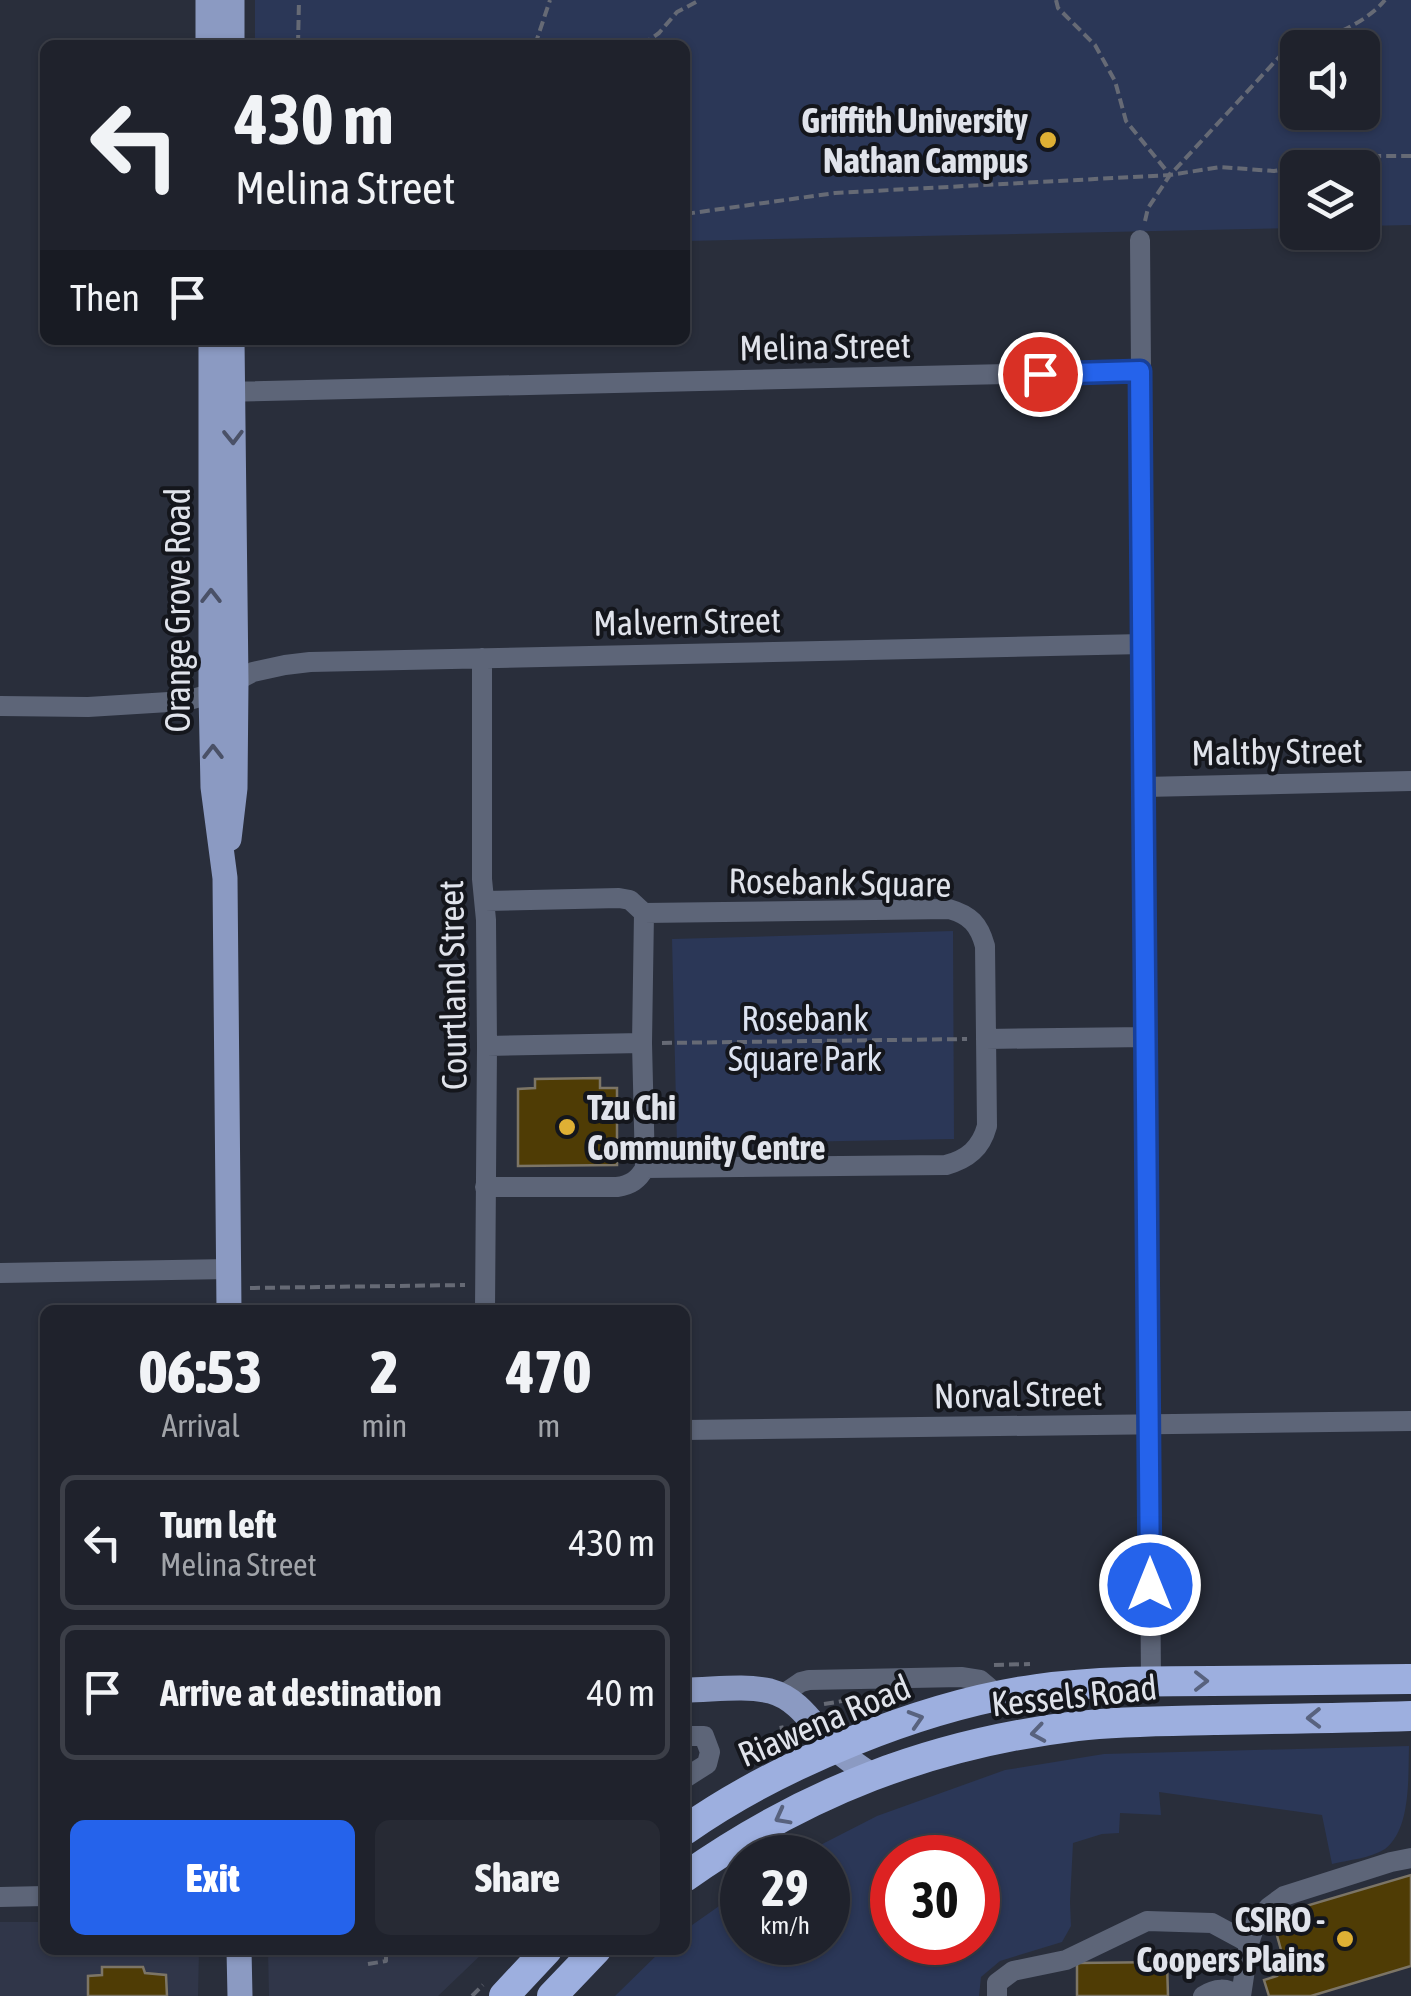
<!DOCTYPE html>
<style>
body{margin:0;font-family:"Asap Condensed",sans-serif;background:#272a34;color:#f1f3f6;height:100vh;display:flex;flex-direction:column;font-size:38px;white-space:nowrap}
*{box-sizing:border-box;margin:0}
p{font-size:32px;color:#a1a4a9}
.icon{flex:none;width:55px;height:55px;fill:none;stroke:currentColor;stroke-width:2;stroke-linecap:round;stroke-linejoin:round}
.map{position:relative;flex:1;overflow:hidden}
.details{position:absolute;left:40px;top:1305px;width:650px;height:650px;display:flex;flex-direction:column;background:#1f222c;border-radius:15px;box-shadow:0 2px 8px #0004,0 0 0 2px #3c3f48}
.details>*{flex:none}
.banner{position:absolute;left:40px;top:40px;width:650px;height:305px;border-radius:15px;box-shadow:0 2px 8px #0004,0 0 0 2px #3c3f48;background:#1f222c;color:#f1f3f6;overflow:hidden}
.tools{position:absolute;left:1280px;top:30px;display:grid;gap:20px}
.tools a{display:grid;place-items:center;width:100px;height:100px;border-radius:15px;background:#1f222c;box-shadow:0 2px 8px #0004,0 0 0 2px #3c3f48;font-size:50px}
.speed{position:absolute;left:720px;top:1835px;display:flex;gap:20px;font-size:50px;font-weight:700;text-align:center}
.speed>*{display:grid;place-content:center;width:130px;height:130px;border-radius:50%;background:#1f222c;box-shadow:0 2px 8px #0004,0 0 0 2px #3c3f48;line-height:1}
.speed small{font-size:25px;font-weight:400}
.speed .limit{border:15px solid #d22;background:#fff;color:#111}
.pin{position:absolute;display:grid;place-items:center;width:85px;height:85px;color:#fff;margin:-42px;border:5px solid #fff;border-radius:50%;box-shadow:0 2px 10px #0007}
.me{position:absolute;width:110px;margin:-55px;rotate:0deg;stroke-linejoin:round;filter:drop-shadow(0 0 8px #0008)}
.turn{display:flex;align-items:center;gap:35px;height:210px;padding:0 30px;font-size:45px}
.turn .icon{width:130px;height:130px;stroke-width:2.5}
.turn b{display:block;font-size:70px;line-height:85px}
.then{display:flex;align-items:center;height:95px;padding:0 30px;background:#0003;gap:20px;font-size:38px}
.eta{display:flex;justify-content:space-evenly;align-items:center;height:170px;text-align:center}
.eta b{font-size:60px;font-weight:800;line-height:70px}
.cta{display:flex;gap:20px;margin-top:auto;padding:20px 30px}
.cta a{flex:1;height:115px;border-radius:15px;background:#2563eb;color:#fff;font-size:40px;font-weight:800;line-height:115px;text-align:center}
.cta a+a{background:#272a34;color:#f1f3f6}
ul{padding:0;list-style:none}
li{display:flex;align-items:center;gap:30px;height:135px;margin:0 20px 15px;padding:0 10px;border:5px solid #3c3f48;border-radius:15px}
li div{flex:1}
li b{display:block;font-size:38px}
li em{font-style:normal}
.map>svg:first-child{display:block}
.built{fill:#303649}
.green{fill:#2b3757;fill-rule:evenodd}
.building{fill:#4f3c05;stroke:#7c7566;stroke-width:2.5}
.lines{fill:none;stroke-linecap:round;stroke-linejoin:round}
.path{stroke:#666a75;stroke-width:4;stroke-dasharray:10 5;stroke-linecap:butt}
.minor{stroke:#5d6578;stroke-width:20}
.major{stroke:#8b9ac2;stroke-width:25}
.highway{stroke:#9dafdf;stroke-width:30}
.oneway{stroke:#4a5167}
.oneway2{stroke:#58627e}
.route-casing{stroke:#184099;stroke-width:25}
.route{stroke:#2563eb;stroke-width:18}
.poi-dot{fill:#dfb034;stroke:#14161c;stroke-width:4}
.labels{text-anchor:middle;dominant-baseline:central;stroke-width:8;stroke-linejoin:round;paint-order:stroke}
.poi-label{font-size:35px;font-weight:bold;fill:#e0e3eb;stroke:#14161c;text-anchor:end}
.street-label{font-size:35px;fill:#e0e3eb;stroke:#14161c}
.park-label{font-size:35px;fill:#dde3f1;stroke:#14161c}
</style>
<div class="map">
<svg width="1411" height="1996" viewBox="0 0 1411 1996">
<rect width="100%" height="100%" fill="#292e3b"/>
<path class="built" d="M 0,1922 L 45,1922 L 45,1950 L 199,1950 L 198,1996 L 0,1996 Z
M 268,1950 L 486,1950 L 438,1996 L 269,1996 Z"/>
<path class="green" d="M 255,0 L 1411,0 L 1411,225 L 1363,226 L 1362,168 L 1298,168 L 1297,228 L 685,241 L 685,45 L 255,45 ZM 1298,48 L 1362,48 L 1362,112 L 1298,112 Z
M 953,931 L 954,1139 L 677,1144 L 672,939 Z
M 1409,1746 C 1408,1779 1411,1829 1385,1849 C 1371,1858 1349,1860 1332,1864 L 1322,1815 L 1159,1792 L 1161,1815 L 1120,1813 L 1119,1833 L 1102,1834 L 1073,1843 L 1070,1902 L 1071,1926 L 1062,1942 L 1000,1961 L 981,1977 L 979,1996 L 615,1996 L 662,1950 L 685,1950 L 685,1930 L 742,1890 L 742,1942 L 828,1942 L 828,1858 L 797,1857 L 877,1816 L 1005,1770 L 1104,1754 ZM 892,1858 L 978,1858 L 978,1942 L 892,1942 Z"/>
<path class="building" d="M 600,1078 L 600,1088 L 617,1088 L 617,1165 L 518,1166 L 518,1089 L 535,1088 L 535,1079 Z
M 1411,1875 L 1411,1966 L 1311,1996 L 1269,1996 L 1264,1980 L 1277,1976 L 1270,1953 L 1281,1950 L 1275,1928 L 1303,1920 L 1299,1908 Z
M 1167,1962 L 1168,1996 L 1077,1996 L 1077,1963 Z
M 102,1967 L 143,1967 L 145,1973 L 166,1975 L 167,1996 L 88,1996 L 88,1976 L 102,1975 Z"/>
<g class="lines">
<path class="path" d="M 1056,0 L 1058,8 L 1095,45 L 1115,81 L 1126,121 L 1170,175
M 298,45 L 299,0
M 535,45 L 550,0
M 642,45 L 659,33 L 677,12 L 700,0
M 1300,48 C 1330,36 1364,25 1385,0
M 685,214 L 835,193 L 1170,175 L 1220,167 L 1274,171 L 1375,156 L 1411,156
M 1145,221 L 1148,208 L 1170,175 L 1282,54 L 1298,48
M 662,1043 L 967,1039
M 250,1288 L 465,1285
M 994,1665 L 1030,1664
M 824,1704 L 849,1700
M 775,1748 L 783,1736 L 781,1724 L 783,1722
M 368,1964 L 386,1961 L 386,1950
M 472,1996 L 483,1985"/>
<path class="minor" d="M 1140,240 L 1151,1681
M 218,392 L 1140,371
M 482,658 L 482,879 L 486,920 L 487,1046 L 485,1310
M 0,706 L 88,707 L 185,701 L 211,694 L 253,672 L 285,665 L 310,662 L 1143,644
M 1144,787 L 1411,781
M 485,901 L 619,898 L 630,900 L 644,913
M 949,909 C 970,915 979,924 985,946 L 987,1126 C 981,1148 968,1159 946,1165 L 645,1168 L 642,1043 L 644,913 Z
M 986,1039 L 1146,1037
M 487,1046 L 642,1043
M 485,1187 L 617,1187 C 631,1185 638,1180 645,1168
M 0,1273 L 229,1269
M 685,1430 L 1411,1421
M 782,1695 L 801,1682 L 809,1680 L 961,1677 L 980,1680 L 999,1696
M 685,1736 L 704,1736 L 710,1752 L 707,1764 L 685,1778
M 0,1897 L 45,1896
M 997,1996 L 997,1983 L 1013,1971 L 1066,1960 L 1147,1921 L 1212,1923 L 1249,1943
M 1203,1996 C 1215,1988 1227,1987 1238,1996
M 1241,1996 L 1249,1943 L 1256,1922 L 1269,1907 L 1284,1896 L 1391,1862 L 1411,1858"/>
<path class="major" d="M 208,0 L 208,45
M 232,45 L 232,0
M 211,340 L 211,694 L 213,787 L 225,878 L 229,1310
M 229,839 L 235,788 L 236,682 L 232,340
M 685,1690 C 712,1690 744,1685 770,1691 C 800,1699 814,1727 834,1747 C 844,1757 858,1766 871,1775
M 239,1950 L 240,1996"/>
<path class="highway" d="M 685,1830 C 779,1764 923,1705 1037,1689 C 1095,1681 1154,1681 1212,1681 C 1279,1680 1345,1680 1411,1679
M 685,1877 C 806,1792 930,1744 1077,1726 C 1122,1721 1168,1721 1214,1720 C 1279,1719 1345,1718 1411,1716
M 504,1996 L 547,1950
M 552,1996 L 596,1950"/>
</g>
<defs><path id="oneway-chevron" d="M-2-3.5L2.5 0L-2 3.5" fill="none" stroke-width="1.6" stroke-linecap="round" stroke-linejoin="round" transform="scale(2.5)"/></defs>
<g class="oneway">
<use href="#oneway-chevron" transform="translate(233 437) rotate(89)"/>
<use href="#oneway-chevron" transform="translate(211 596) rotate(-90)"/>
<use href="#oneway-chevron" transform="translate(213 752) rotate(-90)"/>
</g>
<g class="oneway2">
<use href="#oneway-chevron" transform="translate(1201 1681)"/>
<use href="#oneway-chevron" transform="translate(1314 1718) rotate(179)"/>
<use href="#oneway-chevron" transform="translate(916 1719) rotate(-17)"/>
<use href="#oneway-chevron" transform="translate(1038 1733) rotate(171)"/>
<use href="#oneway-chevron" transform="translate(782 1817) rotate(152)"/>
</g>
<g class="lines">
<defs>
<path id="route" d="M 1040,374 L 1140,371 L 1150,1585"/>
</defs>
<use href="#route" class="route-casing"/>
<use href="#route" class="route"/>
</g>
<g class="poi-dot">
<circle cx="1048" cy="140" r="10"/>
<circle cx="567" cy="1127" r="10"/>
<circle cx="1345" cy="1939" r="10"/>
</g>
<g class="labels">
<g class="poi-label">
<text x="1028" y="120">Griffith University<tspan x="1028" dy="40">Nathan Campus</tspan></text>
<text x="587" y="1107" text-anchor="start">Tzu Chi<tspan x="587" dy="40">Community Centre</tspan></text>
<text x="1325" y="1919">CSIRO -<tspan x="1325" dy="40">Coopers Plains</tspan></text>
</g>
<g class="street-label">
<text transform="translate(825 346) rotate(-1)">Melina Street</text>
<text transform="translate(177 610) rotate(-90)">Orange Grove Road</text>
<text transform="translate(687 621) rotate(-1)">Malvern Street</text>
<text transform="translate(1277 751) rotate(-1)">Maltby Street</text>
<text transform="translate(840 882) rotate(1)">Rosebank Square</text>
<text transform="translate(452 985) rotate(-91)">Courtland Street</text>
<text transform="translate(1018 1394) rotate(-1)">Norval Street</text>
<text transform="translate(1074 1695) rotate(-6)">Kessels Road</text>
<text transform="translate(824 1720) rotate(-23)">Riawena Road</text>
</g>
<g class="park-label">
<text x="805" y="1018">Rosebank<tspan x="805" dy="40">Square Park</tspan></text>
</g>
</g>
</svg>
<div class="tools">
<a><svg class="icon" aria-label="sound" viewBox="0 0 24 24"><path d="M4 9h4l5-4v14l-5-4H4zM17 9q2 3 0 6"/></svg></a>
<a><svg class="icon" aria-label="layers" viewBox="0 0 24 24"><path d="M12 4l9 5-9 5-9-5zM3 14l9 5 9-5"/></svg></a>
</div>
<div class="speed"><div>29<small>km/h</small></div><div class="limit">30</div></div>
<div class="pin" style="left:1040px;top:374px;background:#d93025"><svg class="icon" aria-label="arrive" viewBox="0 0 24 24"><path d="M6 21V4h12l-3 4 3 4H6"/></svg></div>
<svg class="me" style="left:1150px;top:1585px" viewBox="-20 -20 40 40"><circle r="17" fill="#2563eb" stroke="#fff" stroke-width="3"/><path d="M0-11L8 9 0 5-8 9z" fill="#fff"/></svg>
<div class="banner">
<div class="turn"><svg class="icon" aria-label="left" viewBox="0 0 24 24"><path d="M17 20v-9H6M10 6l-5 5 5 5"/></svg><div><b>430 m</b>Melina Street</div></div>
<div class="then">Then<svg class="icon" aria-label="arrive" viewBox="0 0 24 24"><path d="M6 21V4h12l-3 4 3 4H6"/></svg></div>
</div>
<section class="details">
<div class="eta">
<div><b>06:53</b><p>Arrival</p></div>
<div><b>2</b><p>min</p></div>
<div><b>470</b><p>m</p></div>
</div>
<ul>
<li><svg class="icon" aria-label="left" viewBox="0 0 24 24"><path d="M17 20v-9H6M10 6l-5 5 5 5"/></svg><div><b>Turn left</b><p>Melina Street</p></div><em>430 m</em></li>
<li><svg class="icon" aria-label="arrive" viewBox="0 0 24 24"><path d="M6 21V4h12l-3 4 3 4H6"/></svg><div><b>Arrive at destination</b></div><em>40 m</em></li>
</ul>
<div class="cta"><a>Exit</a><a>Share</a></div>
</section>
</div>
